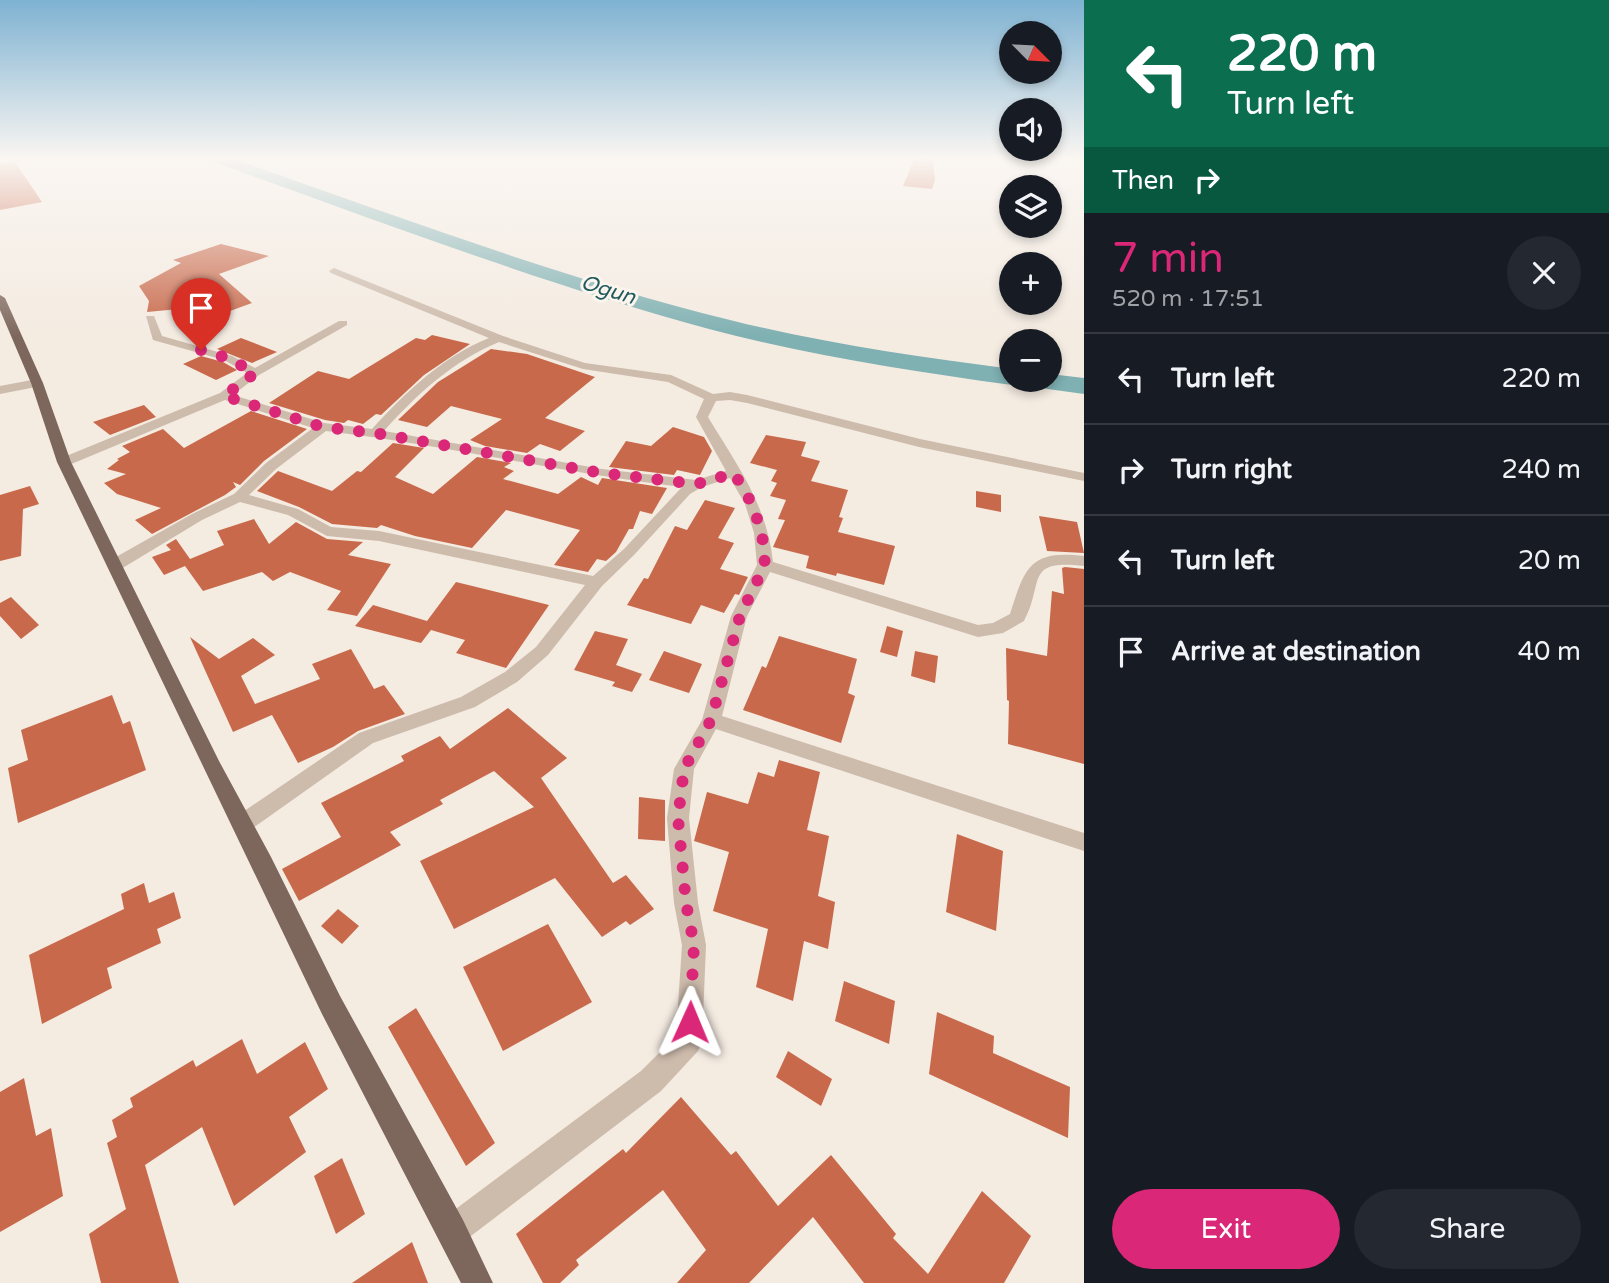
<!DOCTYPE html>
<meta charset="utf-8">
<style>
body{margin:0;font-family:"Varela Round",sans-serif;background:#242831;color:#f1f3f6;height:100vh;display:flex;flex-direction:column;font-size:26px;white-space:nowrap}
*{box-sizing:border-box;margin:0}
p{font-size:23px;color:#9ea1a6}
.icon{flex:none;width:38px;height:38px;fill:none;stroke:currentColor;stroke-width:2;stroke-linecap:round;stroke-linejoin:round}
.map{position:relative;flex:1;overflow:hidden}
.sheet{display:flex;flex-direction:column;background:#171b24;width:525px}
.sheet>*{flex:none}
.hud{background:#0b6e4f;color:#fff;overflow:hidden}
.needle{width:46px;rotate:114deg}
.fabs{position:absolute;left:999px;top:21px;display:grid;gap:14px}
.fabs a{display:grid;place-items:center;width:63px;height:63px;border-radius:50%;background:#171b24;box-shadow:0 4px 10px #0003;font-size:35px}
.pin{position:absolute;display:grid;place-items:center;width:60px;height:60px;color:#fff;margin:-72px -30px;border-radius:50% 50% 50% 0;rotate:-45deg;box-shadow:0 0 7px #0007}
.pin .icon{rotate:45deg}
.me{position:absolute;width:77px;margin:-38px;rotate:1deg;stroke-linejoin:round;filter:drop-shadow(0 0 5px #0008)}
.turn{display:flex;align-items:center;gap:24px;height:147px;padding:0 28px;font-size:32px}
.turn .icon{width:91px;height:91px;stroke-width:2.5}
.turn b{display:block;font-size:49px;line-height:60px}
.then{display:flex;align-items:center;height:66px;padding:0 28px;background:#0003;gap:14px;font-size:26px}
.round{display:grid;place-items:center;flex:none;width:74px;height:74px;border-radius:37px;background:#242831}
.summary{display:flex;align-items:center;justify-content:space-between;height:119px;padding:0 28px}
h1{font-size:42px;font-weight:600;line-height:52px;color:#db2777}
.action{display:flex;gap:14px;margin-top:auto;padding:14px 28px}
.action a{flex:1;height:80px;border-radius:42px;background:#db2777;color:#fff;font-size:28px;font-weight:600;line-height:80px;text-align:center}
.action a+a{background:#242831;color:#f1f3f6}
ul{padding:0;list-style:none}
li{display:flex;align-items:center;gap:21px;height:91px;padding:0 28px;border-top:2px solid #363941}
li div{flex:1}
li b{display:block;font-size:26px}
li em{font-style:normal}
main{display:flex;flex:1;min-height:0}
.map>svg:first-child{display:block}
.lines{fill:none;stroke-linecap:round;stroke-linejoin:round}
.river{fill:#7fb0b2;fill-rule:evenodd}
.building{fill:#c8694b}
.minor{fill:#cdbbac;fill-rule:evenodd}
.major{fill:#7d675c;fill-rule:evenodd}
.route{stroke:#db2777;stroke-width:12;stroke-dasharray:0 21.6}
.labels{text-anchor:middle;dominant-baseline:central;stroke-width:6;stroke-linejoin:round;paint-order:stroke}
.far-water-label{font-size:21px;font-style:italic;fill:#1f5a5e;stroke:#fbf5ee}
</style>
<main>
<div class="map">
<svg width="1084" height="1283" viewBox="0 0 1084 1283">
<rect width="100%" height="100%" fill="#f4ebe1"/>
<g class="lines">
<path class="river" d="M 208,158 L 230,158 C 395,215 560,278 730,320 C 822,343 917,357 1012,369 L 1012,380 L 1050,380 L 1050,374 L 1084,378 L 1084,394 L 1026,386 L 1022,381 L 1012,385 C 910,371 808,355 709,329 C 540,283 376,220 211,161 Z"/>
</g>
<path class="building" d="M 919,158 L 933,158 L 935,180 L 932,189 L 903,186 L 914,160 Z
M 15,162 L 42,202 L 0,210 L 0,164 Z
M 221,244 L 269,256 L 219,274 L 252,303 L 208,319 L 179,309 L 147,312 L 149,301 L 139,286 L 181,263 L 173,260 Z
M 432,335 L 470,344 L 424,375 L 381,415 L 376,414 L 363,424 L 348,420 L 344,423 L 325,420 L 269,403 L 318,371 L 349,379 L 416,338 L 425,340 Z
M 241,338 L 277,352 L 252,363 L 217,349 Z
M 491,349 L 527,354 L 595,377 L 545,418 L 585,431 L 560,451 L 540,444 L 527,453 L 485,446 L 470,440 L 502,419 L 451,406 L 427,427 L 398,420 L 438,382 Z
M 201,356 L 223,362 L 237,370 L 216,380 L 183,364 Z
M 144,405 L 156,417 L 110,435 L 93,422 Z
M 251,411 L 307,429 L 264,461 L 240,485 L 233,482 L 236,487 L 225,495 L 152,534 L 135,520 L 161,508 L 117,494 L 104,483 L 126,474 L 107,469 L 119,460 L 117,459 L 130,452 L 122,446 L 163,429 L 184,448 Z
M 673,427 L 704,437 L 712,451 L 700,475 L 677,470 L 674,475 L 609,467 L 626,441 L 651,446 Z
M 766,435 L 806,442 L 801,456 L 820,461 L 811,481 L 848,490 L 839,517 L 843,518 L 838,532 L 895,546 L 884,585 L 837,573 L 836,576 L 806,568 L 809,556 L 773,547 L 785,520 L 778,519 L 786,500 L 770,496 L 777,483 L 771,481 L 777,470 L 750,463 Z
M 393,443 L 424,448 L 395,477 L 433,494 L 477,457 L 511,463 L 504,467 L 514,471 L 503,479 L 558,494 L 581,477 L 598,485 L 602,478 L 667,488 L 652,514 L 640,511 L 633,529 L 629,529 L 616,552 L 606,561 L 597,559 L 588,572 L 554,565 L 580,530 L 506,510 L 472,548 L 415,536 L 381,525 L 377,528 L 332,524 L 299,507 L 257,491 L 278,471 L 332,491 L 357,471 L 361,472 Z
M 30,486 L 39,504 L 23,509 L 21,556 L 0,561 L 0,495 Z
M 976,491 L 1001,495 L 1001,512 L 976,507 Z
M 705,500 L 735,508 L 718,538 L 734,543 L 720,569 L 748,577 L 739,595 L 735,594 L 724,613 L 701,605 L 691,624 L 627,605 L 644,578 L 648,579 L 675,526 L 687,530 Z
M 1039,516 L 1077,522 L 1084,553 L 1047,551 Z
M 254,519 L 269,544 L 296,522 L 327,539 L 363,542 L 348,555 L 391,564 L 357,616 L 327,610 L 341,591 L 290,572 L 273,581 L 262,572 L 203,591 L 185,566 L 164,575 L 152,557 L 171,550 L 166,545 L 176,539 L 190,559 L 224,545 L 217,531 Z
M 1065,567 L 1084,569 L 1084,764 L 1008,744 L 1009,701 L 1007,700 L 1006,648 L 1047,656 L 1052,591 L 1064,594 L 1062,568 Z
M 456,582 L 549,605 L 506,668 L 456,653 L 465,640 L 431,630 L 421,643 L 355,626 L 373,605 L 427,621 Z
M 11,597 L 39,625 L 21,639 L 0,616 L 0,603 Z
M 887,626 L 903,631 L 897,657 L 880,652 Z
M 595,631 L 628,639 L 616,665 L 642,674 L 632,692 L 612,686 L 615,682 L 574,670 Z
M 779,636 L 857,659 L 848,693 L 855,696 L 841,743 L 743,710 L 762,666 L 766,668 Z
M 190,637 L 219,659 L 253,638 L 275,655 L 241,676 L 255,704 L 320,679 L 312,664 L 351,649 L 374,689 L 384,685 L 405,714 L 358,731 L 333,747 L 298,763 L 272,715 L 233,732 Z
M 664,651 L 702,664 L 689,693 L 649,680 Z
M 915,651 L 938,656 L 935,683 L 911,676 Z
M 112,695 L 123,724 L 130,721 L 146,770 L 18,823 L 8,768 L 28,760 L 21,730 Z
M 508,708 L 567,758 L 541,778 L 613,883 L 626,875 L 654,909 L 630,925 L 626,921 L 602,937 L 555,878 L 454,929 L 420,861 L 534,807 L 494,771 L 440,800 L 443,804 L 390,832 L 401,845 L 299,901 L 282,869 L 341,837 L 321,803 L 404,761 L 401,756 L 440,736 L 450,749 Z
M 779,760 L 820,772 L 807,830 L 829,836 L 818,896 L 835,902 L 828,949 L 804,941 L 793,1001 L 756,987 L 768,929 L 713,911 L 729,852 L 694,841 L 707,792 L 748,804 L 758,772 L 774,777 Z
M 639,797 L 665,800 L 665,841 L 638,839 Z
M 957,834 L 1003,851 L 996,931 L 946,912 Z
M 144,883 L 149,903 L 174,892 L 181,918 L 157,929 L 161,943 L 107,968 L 112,988 L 42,1024 L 29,955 L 124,909 L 121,894 Z
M 338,909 L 359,926 L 342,944 L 321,926 Z
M 548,924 L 592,1002 L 503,1051 L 463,967 Z
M 844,981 L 895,1001 L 889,1044 L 835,1021 Z
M 416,1008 L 495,1143 L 466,1166 L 388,1027 Z
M 937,1012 L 994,1036 L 993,1053 L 1070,1087 L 1068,1138 L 929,1074 Z
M 242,1039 L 257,1074 L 305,1042 L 328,1089 L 289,1117 L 306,1152 L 234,1206 L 202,1127 L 145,1165 L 179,1283 L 101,1283 L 89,1234 L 126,1209 L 107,1143 L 117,1137 L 112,1120 L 133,1107 L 130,1098 L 193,1060 L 196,1067 Z
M 788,1051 L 832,1079 L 821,1106 L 776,1077 Z
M 24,1078 L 36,1136 L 51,1128 L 63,1196 L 0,1232 L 0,1092 Z
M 681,1097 L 731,1155 L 736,1151 L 778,1206 L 831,1155 L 896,1234 L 893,1238 L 928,1274 L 982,1191 L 1031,1236 L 1004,1283 L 864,1283 L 813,1217 L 749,1283 L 677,1283 L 706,1250 L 663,1190 L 576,1260 L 579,1265 L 560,1283 L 543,1283 L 516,1234 L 623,1149 L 626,1153 Z
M 342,1158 L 365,1214 L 336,1234 L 314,1176 Z
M 412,1242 L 428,1283 L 352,1283 Z"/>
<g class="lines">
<path class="minor" d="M 334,268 L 503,336 L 585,363 L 671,375 L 713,394 L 730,392 L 747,395 L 920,439 L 1084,473 L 1084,481 L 919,447 L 747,403 L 730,400 L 716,401 L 708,417 C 737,465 767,505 773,562 L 978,625 L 993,623 L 1010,614 C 1025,567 1030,550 1084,556 L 1084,566 C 1023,559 1045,583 1024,621 L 1003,633 L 978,637 L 770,572 L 747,616 L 722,716 L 1084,833 L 1084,851 L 716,729 L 694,769 L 689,818 L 698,903 L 706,945 L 702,1042 L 698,1051 L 661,1091 L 463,1242 L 452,1246 L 441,1242 L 437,1231 L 441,1220 L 641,1071 L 676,1036 L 682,945 L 674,903 L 667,818 L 674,769 L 702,720 L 731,616 L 757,565 L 754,533 L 745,504 L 730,478 L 702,487 L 690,494 L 634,555 L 602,586 L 548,655 L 517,682 L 475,707 L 373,743 L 250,830 L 242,833 L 234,830 L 231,824 L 234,818 L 359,733 L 461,697 L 505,672 L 536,647 L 585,585 L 379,541 L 327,536 L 288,515 L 240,502 L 202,520 L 121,569 L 109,569 L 107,565 L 109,561 L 192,514 L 234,494 L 266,463 L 313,428 L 225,400 L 69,465 L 59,465 L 59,459 L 220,393 L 247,373 L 224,360 L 153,340 L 146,316 L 154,316 L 162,336 L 232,356 L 255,368 L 339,321 L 347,321 L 347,325 L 259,375 L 233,395 L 324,423 L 372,429 C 406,392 442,357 489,338 L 331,273 L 329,271 ZM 499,342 L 583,369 L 668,382 L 704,399 L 696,417 L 726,471 L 696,480 L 602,469 L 384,431 C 417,394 453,361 499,342 ZM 326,431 C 445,445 563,473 682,487 L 624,549 L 593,576 L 379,531 L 331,527 L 298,509 L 249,495 L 276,469 Z
M 37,379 L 41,380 L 41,386 L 0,394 L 0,386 Z"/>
<path class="major" d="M 0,295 L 5,298 L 43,383 L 71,462 L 219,761 L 271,857 L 340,996 L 463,1220 L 493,1283 L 461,1283 L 322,1014 L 57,462 L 31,383 L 0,310 Z"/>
</g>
<linearGradient id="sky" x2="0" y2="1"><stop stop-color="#7eb2d2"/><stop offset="0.47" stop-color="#faf6f2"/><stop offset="1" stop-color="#faf6f2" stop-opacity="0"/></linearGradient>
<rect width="1084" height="337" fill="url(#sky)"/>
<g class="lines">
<path class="route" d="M 201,350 L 228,358 L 255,373 L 224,396 L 323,427 L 374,433 L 602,473 L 697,484 L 734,473 L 752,504 L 762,533 L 765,565 L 740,616 L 711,720 L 684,769 L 678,818 L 686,903 L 694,945 L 690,1022"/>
</g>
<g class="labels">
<g class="far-water-label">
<text transform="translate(608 290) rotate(17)">Ogun</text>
</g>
</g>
</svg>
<div class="fabs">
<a><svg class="needle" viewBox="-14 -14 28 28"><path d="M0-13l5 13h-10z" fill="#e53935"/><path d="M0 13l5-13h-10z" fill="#9ea1a6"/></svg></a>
<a><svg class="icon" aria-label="sound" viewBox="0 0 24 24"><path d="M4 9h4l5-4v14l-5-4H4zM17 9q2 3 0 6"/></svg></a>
<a><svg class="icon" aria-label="layers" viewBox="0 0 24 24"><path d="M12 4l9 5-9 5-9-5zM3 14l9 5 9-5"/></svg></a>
<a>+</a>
<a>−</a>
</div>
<div class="pin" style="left:201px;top:350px;background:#d93025"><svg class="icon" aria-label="arrive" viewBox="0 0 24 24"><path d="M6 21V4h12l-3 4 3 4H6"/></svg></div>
<svg class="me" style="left:690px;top:1022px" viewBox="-20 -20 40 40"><path d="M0-17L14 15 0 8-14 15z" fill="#db2777" stroke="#fff" stroke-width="4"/></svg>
</div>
<section class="sheet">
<div class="hud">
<div class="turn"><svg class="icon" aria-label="left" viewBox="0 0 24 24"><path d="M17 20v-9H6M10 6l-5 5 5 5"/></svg><div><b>220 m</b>Turn left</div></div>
<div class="then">Then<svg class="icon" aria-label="right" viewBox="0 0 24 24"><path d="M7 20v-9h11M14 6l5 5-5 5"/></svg></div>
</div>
<div class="summary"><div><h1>7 min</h1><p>520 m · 17:51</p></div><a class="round"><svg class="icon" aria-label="close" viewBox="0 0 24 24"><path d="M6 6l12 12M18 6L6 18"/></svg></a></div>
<ul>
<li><svg class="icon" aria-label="left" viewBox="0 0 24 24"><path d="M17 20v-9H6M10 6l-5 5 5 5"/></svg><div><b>Turn left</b></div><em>220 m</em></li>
<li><svg class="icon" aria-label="right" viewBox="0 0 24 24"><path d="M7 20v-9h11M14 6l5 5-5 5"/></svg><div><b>Turn right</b></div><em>240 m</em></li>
<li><svg class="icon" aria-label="left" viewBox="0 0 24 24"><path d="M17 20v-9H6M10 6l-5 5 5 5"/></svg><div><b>Turn left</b></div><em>20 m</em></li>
<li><svg class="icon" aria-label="arrive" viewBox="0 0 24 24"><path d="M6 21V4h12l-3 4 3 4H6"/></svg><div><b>Arrive at destination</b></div><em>40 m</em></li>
</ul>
<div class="action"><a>Exit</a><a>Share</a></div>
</section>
</main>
